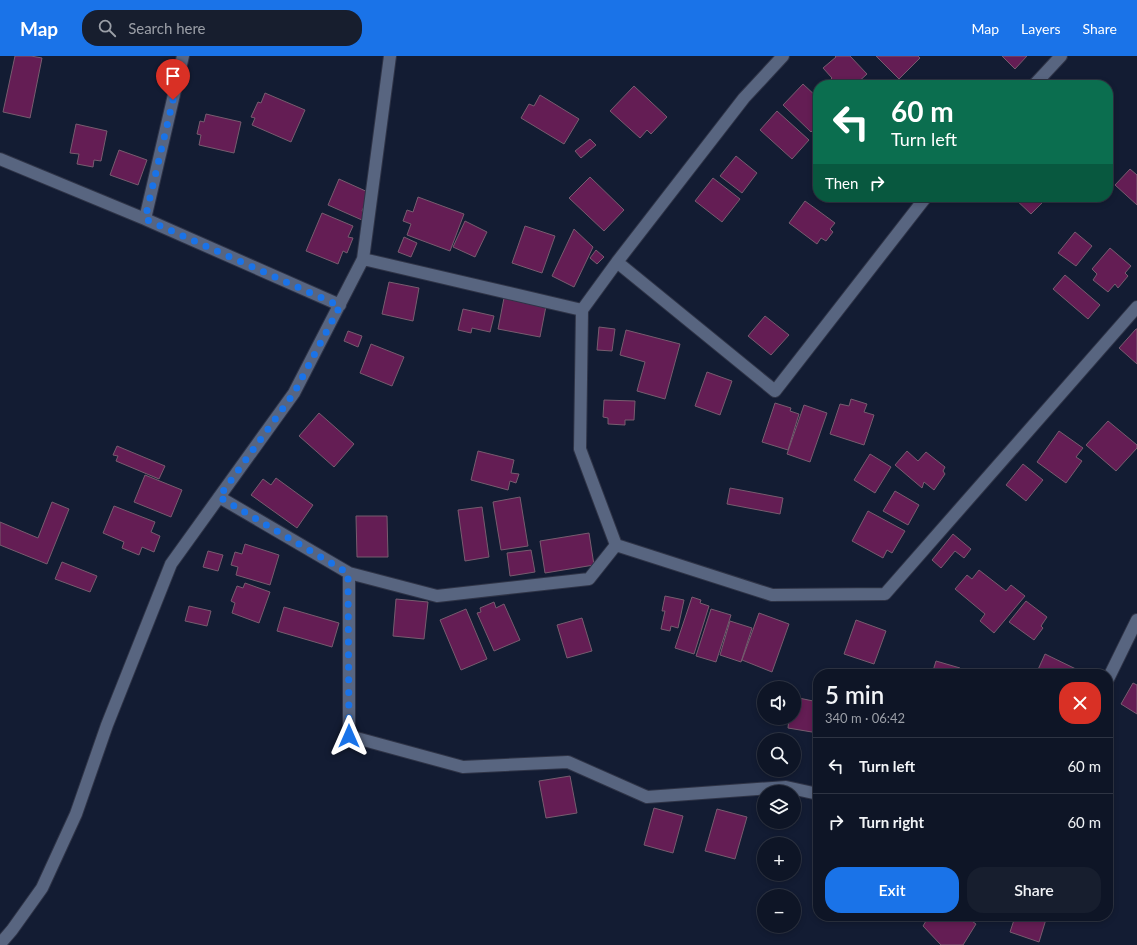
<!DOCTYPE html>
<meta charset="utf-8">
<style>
body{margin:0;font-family:Lato,sans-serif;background:#171e2e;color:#f1f3f6;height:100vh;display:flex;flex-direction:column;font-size:15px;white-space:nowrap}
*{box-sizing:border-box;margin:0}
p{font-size:13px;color:#9b9fa7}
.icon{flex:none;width:22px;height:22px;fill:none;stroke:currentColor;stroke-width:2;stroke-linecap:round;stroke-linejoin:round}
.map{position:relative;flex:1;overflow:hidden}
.side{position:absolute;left:813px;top:613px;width:300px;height:252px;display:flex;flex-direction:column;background:#0e1526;border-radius:16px;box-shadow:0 2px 6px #0003,0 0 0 1px #2e3443}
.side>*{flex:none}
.top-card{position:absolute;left:813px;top:24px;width:300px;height:122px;border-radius:16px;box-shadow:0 2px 6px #0003,0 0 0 1px #2e3443;background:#0b6e4f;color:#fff;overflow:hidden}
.buttons{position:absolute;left:757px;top:625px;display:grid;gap:8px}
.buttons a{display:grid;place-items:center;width:44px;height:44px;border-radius:50%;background:#0e1526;box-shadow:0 2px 6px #0003,0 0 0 1px #2e3443;font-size:20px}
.pin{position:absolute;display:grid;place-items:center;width:34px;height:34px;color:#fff;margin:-41px -17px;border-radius:50% 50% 50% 0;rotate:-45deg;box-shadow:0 0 4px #0007}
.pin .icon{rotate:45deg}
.me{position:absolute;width:44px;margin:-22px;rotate:0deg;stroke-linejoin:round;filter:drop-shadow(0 0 3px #0008)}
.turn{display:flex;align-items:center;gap:14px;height:84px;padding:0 12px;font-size:18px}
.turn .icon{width:52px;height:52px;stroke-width:2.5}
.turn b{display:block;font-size:28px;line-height:34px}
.then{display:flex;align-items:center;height:38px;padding:0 12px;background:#0003;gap:8px;font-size:15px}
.round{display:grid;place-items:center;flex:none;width:42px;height:42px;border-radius:16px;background:#171e2e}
.head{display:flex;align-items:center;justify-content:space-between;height:68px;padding:0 12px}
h1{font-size:24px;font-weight:600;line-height:30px}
.action{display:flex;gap:8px;margin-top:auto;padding:8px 12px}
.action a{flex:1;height:46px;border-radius:16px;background:#1a73e8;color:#fff;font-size:16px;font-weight:600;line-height:46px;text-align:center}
.action a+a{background:#171e2e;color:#f1f3f6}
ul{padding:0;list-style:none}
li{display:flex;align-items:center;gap:12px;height:56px;padding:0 12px;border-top:1px solid #2e3443}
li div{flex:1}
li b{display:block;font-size:15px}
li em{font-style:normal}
header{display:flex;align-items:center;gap:24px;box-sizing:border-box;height:56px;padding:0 20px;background:#1a73e8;color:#fff}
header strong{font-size:19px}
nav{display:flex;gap:22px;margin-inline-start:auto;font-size:14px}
.search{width:280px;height:36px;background:#171e2e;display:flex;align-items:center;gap:10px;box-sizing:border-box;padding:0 14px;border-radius:16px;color:#9b9fa7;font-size:15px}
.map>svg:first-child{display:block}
.building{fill:#641d54;stroke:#775c6f}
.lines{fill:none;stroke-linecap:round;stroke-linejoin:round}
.minor-casing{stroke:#2f3447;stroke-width:14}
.minor{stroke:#586580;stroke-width:12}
.route{stroke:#1a73e8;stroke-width:7;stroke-dasharray:0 12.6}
</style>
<header>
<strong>Map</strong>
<div class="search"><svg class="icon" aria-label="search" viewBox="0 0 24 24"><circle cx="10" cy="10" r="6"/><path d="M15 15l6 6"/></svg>Search here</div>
<nav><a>Map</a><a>Layers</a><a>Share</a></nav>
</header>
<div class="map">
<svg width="1137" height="889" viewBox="0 0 1137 889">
<rect width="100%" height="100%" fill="#131c33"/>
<path class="building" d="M 15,0 L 31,0 L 42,2 L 30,62 L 3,56 Z
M 835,0 L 850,0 L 867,18 L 855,29 L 829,29 L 827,27 L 832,22 L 823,12 L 836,1 Z
M 876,0 L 918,0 L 920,2 L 899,23 Z
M 1002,0 L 1027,0 L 1015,13 Z
M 803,28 L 818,42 L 818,69 L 811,76 L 783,49 Z
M 634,30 L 667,61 L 651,78 L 647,74 L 640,82 L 610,55 Z
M 265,37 L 305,54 L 291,86 L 252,69 L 255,62 L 251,61 L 258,46 L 261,47 Z
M 540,39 L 579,63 L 564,88 L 521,62 L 529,48 L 534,50 Z
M 777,55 L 809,84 L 792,103 L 760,74 Z
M 206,58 L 241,66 L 234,97 L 199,89 L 201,79 L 197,78 L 200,65 L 204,66 Z
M 76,68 L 107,75 L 101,105 L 94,104 L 93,111 L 77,108 L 79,98 L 70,97 Z
M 590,83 L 596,89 L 581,102 L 575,95 Z
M 119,94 L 147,104 L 138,129 L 110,119 Z
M 736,100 L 757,117 L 742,137 L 720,120 Z
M 1130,113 L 1137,119 L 1137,149 L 1115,129 Z
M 590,121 L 624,154 L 604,175 L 569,142 Z
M 713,122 L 740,143 L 722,166 L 695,145 Z
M 339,123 L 370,137 L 362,155 L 365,156 L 362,164 L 328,149 Z
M 418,141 L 464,158 L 450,195 L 407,179 L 411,168 L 403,165 L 407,154 L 413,156 Z
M 1013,141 L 1048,141 L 1031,158 Z
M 805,145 L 835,167 L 830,173 L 833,176 L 826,185 L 821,182 L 817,188 L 789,167 Z
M 322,157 L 353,170 L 348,181 L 353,182 L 347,197 L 343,195 L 338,208 L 306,195 Z
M 465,165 L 487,176 L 475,201 L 453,191 Z
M 525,170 L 555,180 L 542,217 L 512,207 Z
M 574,173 L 593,191 L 574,231 L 552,220 Z
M 1075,176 L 1092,190 L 1076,210 L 1058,197 Z
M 404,181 L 417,187 L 411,201 L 398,196 Z
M 1110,192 L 1131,210 L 1125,217 L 1128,220 L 1118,232 L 1115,228 L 1108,236 L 1093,224 L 1097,218 L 1092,213 Z
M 596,194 L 604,201 L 597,208 L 590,202 Z
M 1065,219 L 1100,249 L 1088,263 L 1053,233 Z
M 389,226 L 419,232 L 413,265 L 382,258 Z
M 504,242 L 546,250 L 540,281 L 498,273 Z
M 463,253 L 494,260 L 490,276 L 472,272 L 471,277 L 458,274 Z
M 765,260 L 789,279 L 771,299 L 748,280 Z
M 599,271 L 615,273 L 612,295 L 597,294 Z
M 1136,273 L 1137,273 L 1137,308 L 1119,292 Z
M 626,274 L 680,288 L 665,343 L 637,335 L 645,306 L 620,299 Z
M 348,275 L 362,280 L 358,291 L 344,285 Z
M 371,288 L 404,301 L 392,330 L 360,317 Z
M 707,316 L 732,325 L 720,359 L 695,350 Z
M 851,343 L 867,348 L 864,356 L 874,359 L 864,389 L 830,378 L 840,348 L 849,350 Z
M 604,344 L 635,345 L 634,364 L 625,364 L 625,369 L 608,368 L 608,362 L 603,361 Z
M 775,347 L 791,352 L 790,355 L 799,358 L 788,394 L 762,386 Z
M 804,349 L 827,357 L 810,406 L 787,398 Z
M 319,357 L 354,388 L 334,411 L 299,380 Z
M 1108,365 L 1137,389 L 1137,392 L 1116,415 L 1086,389 Z
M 1059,375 L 1083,392 L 1076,401 L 1082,405 L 1066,427 L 1037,406 Z
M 117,390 L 165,410 L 159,423 L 116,405 L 118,400 L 113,399 Z
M 478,395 L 514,404 L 511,417 L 519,418 L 516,427 L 510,425 L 508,434 L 471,424 Z
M 907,395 L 918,405 L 926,396 L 945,411 L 943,415 L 945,418 L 934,434 L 924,426 L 922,432 L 895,409 Z
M 870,398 L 891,411 L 875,437 L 854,424 Z
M 1023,408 L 1043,424 L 1026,445 L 1006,429 Z
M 145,419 L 182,434 L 171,461 L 134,446 Z
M 276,422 L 313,449 L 297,472 L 251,439 L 263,423 L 271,429 Z
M 730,432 L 783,442 L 780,458 L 727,448 Z
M 895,435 L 919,449 L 908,469 L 883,455 Z
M 520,441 L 528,490 L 501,494 L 493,446 Z
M 52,446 L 69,453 L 47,508 L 0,489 L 0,466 L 38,482 Z
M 114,450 L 155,466 L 151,476 L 160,480 L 154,496 L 142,491 L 139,499 L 122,492 L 124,486 L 103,477 Z
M 482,451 L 489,501 L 465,505 L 458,454 Z
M 868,455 L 905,475 L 892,497 L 887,494 L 883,502 L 852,485 Z
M 356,460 L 387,460 L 388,501 L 357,501 Z
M 589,477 L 594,509 L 545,517 L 540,485 Z
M 953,478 L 971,493 L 964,502 L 955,495 L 941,512 L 932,504 Z
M 245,488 L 279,499 L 270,529 L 236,519 L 238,511 L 231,509 L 235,496 L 242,498 Z
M 531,494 L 535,516 L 510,520 L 507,497 Z
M 208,495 L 223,499 L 218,515 L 203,511 Z
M 62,506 L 97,520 L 90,536 L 55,523 Z
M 979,514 L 1006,535 L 1011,529 L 1025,540 L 994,577 L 980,565 L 985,558 L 955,533 L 967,519 L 972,523 Z
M 245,527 L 270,536 L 259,567 L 232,557 L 235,547 L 231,545 L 237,530 L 243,532 Z
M 665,540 L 684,544 L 678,572 L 671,570 L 670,575 L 661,573 L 665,555 L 662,555 Z
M 692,541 L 701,544 L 700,547 L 709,550 L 694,598 L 675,592 Z
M 396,543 L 428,546 L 424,583 L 393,580 Z
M 1026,545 L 1047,561 L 1041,570 L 1043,572 L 1034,584 L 1009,566 Z
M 494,546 L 496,552 L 504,548 L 520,584 L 494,595 L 477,557 L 481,556 L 480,552 Z
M 189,550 L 211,555 L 207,570 L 185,565 Z
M 284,551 L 339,567 L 332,591 L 277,575 Z
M 466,553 L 487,603 L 461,614 L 440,564 Z
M 711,553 L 731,559 L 716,606 L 696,600 Z
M 759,557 L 789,568 L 772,616 L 742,604 Z
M 582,562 L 592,595 L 567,602 L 557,569 Z
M 856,564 L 886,575 L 874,608 L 844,598 Z
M 730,565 L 752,572 L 741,606 L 720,599 Z
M 1045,598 L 1080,615 L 1079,618 L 1036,618 Z
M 936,605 L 960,612 L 958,618 L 932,618 Z
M 962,613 L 980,618 L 961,618 Z
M 1133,627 L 1137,629 L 1137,658 L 1121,648 Z
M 794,641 L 818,646 L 818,677 L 788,672 L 789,662 L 794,662 Z
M 570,720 L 577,757 L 546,762 L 539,725 Z
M 654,752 L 683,760 L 673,797 L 644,789 Z
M 717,753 L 747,761 L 735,803 L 705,795 Z
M 929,860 L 965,860 L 976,868 L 963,889 L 941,889 L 923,870 Z
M 1009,860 L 1047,860 L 1039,886 L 1010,876 L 1014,864 L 1008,862 Z"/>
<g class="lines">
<defs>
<path id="minor" d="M 783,0 L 744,42 L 617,206 L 582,254 L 580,393 L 616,489 L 772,539 L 885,538 L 1137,251
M 1034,29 L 1061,0
M 0,103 L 145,163 L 340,249
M 145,163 L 183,0
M 363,203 L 582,254
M 617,206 L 775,335 L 926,141
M 219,441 L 349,517 L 437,540 L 589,523 L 616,489
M 349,517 L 349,680 L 463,711 L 568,706 L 647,741 L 786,731 L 818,738
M 1108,623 L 1137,564
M 0,888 L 12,874 L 42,832 L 76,758 L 107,669 L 171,508 L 294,337 L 363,203 L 390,0"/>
</defs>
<use href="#minor" class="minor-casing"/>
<use href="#minor" class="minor"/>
</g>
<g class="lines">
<path class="route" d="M 173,44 L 145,163 L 340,250 L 294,337 L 219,441 L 348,517 L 349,680"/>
</g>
</svg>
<div class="buttons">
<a><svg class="icon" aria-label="sound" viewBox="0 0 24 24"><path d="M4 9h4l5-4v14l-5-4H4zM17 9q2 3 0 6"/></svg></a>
<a><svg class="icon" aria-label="search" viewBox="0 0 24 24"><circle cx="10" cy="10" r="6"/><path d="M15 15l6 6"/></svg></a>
<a><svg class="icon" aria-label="layers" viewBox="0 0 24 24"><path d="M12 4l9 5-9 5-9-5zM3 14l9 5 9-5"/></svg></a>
<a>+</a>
<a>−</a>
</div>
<div class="pin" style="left:173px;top:44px;background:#d93025"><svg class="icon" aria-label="arrive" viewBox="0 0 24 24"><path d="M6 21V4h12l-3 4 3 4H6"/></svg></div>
<svg class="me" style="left:349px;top:680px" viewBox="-20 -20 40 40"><path d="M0-17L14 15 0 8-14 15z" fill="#1a73e8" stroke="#fff" stroke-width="4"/></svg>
<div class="top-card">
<div class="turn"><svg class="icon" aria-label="left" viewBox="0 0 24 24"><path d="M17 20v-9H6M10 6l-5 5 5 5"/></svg><div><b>60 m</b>Turn left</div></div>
<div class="then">Then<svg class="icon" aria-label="right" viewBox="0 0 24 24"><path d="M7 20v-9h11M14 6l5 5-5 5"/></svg></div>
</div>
<section class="side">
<div class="head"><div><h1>5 min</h1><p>340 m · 06:42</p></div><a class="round" style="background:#d93025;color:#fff"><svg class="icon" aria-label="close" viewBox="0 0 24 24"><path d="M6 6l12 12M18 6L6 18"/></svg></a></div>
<ul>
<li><svg class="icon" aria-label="left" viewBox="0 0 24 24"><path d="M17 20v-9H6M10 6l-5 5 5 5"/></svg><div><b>Turn left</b></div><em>60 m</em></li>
<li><svg class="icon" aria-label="right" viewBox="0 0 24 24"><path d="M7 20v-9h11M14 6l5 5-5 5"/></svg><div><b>Turn right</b></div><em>60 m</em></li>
</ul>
<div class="action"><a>Exit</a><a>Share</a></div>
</section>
</div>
